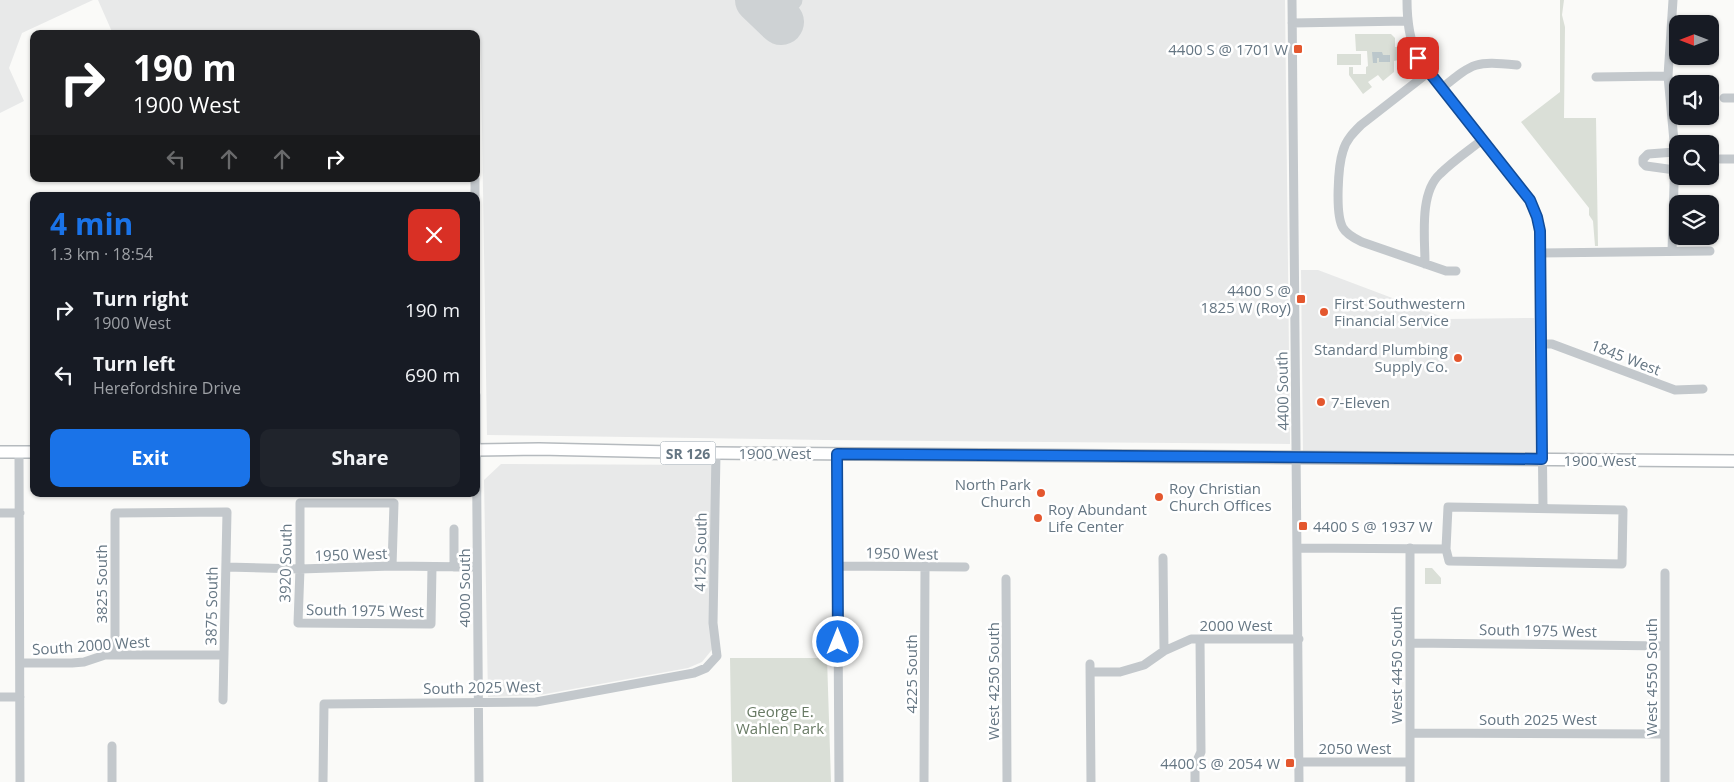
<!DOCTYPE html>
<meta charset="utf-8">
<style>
body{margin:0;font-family:"Open Sans",sans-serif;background:#20242c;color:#f1f3f6;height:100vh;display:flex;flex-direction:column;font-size:19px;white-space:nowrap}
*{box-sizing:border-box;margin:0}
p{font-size:16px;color:#9ea1a6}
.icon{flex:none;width:28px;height:28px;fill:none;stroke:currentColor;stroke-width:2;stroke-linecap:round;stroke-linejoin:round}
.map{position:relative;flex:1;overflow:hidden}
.sheet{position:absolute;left:30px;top:192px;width:450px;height:305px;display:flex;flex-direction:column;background:#171b24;border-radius:10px;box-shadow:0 1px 4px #0004}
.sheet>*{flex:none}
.guide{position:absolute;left:30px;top:30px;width:450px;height:152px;border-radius:10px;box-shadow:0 1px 4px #0004;background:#202124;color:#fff;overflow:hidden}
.needle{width:32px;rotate:270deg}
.buttons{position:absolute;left:1669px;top:15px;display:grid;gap:10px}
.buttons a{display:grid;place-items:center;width:50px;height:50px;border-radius:10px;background:#171b24;box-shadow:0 1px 4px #0004;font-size:25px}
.pin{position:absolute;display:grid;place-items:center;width:42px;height:42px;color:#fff;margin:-21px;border-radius:10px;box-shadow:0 2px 8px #0006}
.me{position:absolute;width:55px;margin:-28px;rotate:0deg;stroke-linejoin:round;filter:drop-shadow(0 0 4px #0008)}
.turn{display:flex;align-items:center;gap:18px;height:105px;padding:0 20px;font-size:22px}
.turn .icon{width:65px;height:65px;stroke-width:2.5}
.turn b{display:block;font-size:35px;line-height:42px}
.lanes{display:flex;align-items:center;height:48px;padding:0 20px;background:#0003;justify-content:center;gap:25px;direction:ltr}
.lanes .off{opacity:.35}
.round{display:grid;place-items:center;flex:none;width:52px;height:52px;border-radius:10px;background:#20242c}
.summary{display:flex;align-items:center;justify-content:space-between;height:85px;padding:0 20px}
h1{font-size:30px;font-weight:700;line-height:38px;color:#1a73e8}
.primary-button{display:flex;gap:10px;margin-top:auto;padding:10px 20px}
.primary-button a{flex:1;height:58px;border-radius:10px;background:#1a73e8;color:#fff;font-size:20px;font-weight:700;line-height:58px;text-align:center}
.primary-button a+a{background:#20242c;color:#f1f3f6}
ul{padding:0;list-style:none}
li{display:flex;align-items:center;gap:15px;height:65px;padding:0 20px}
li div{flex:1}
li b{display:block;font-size:19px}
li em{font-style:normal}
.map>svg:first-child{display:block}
.built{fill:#e8e9e9}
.green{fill:#dadfd7}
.water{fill:#bbc7cb}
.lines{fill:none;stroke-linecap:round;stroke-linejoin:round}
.taxiway{stroke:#ced2d4;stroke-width:19}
.runway{stroke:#ced2d4;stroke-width:46}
.major-casing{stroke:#b5babe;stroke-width:14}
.minor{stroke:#c3c8cc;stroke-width:9}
.major{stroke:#fff;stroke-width:11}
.route-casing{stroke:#114b97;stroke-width:12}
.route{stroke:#1a73e8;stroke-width:9}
.poi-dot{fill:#e4572e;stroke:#fff;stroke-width:2}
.labels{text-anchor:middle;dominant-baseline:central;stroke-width:5;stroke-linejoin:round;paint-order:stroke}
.shield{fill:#fff;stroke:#939fa8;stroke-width:1}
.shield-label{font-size:14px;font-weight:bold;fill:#657683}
.poi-label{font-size:15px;fill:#657683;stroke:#fff;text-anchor:end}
.street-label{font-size:15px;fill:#657683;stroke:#fff}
.park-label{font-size:15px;fill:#687a64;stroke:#fff}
</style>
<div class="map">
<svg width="1734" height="782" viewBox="0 0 1734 782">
<rect width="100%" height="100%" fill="#fafaf8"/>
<path class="built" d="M 0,0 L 93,0 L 22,33 L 9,68 L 24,101 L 0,113 Z
M 98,0 L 1285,0 L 1290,444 L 825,440 L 487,435 L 481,66 L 480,42 L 476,42 L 476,34 L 458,34 L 457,30 L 197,31 L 192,34 L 113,34 Z
M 1301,270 L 1318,270 L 1448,319 L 1534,318 L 1536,456 L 1303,453 Z
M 501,464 L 714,465 L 715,646 L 702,662 L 688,668 L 540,695 L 488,697 L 484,480 Z
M 406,494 L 469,494 L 469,496 L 406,496 Z"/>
<path class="green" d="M 1560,0 L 1564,0 L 1562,15 L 1565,27 L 1564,118 L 1596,118 L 1598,246 L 1595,246 L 1593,221 L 1589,215 L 1589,208 L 1521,122 L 1560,92 Z
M 1355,34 L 1391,34 L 1395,38 L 1395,47 L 1398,47 L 1399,60 L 1394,61 L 1394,72 L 1383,81 L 1378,75 L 1368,82 L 1372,87 L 1363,94 L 1349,75 L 1349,67 L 1353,67 L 1353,74 L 1366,74 L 1366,67 L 1368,66 L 1367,51 L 1356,51 Z
M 1337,54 L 1361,54 L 1361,65 L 1337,65 Z
M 1425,568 L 1432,568 L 1441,578 L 1441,584 L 1425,584 Z
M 730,658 L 827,658 L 831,782 L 732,782 Z"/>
<path class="water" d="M 1372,52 L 1382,52 L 1383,55 L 1390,55 L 1390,62 L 1379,62 L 1379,58 L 1377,58 L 1377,63 L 1373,63 Z"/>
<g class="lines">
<path class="taxiway" d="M 776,17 L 793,0"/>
<path class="runway" d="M 758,0 L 781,22"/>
<defs>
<path id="major" d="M 476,450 L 539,449 L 716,453 L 1734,461
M 0,452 L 34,452"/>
</defs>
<use href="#major" class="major-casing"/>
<path class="minor" d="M 1292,0 L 1299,782
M 1407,0 C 1407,21 1409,39 1418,58 L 1530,200 L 1537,217 L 1540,231 L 1543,508
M 1292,23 L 1407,21
M 1429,72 L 1361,125 C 1353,133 1346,140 1343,151 C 1338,166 1335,215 1343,228 C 1347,235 1356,239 1362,242 L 1446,271 L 1456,271
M 1596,77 L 1668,76
M 1442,88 C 1474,62 1475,61 1517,65
M 1724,98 L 1734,98
M 1675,152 L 1648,154 L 1643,159 L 1643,163 L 1646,166 L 1675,170
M 1720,159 L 1734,159
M 475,179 L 475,196
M 1672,251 L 1675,152 L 1668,76 L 1673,0
M 1540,253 L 1710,251
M 1425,264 C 1425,238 1419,193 1440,174 C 1453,161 1468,151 1482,140
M 1541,344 L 1552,344 L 1675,390 L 1703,389
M 476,395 L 479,782
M 19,452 L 20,782
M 837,454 L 839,782
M 0,513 L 20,513
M 454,529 L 454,567
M 1297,548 L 1446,549 L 1449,561 L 1622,564 L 1623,510 L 1448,507 L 1446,549
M 1410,548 L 1410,782
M 1163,558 L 1164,651
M 392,566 L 394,503 L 300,503 L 300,569 L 298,623 L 431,624 L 432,567
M 838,566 L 965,567
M 226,567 L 300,569 L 392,566 L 477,567
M 1665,573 L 1665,782
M 1006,579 L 1007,782
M 1410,643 L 1665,646
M 115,655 L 115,513 L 227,512 L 223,700
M 20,663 L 72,663 L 84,662 L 105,655 L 224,655
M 1090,664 L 1091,782
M 1091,672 L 1120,672 L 1144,665 L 1164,651 L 1191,639 L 1299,639
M 0,697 L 20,697
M 1410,733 L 1665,734
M 112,746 L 112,782
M 1299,762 L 1410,762
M 323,782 L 324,704 L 536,702 L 694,673 L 706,668 L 717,656 L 713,623 L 716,453
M 924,782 L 925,566
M 1195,782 L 1195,765 L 1201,752 L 1200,639"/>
<use href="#major" class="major"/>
</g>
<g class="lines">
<defs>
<path id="route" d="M 838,642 L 837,454 L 1542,459 L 1540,231 L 1537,217 L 1530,200 L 1418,58"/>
</defs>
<use href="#route" class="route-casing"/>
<use href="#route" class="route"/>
</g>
<g class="poi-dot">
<rect x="1293" y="44" width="10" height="10" rx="2.5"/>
<rect x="1296" y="294" width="10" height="10" rx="2.5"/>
<circle cx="1324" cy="312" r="5"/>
<circle cx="1458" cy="358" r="5"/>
<circle cx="1321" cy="402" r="5"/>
<circle cx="1041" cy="493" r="5"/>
<circle cx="1159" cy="497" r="5"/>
<circle cx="1038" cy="518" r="5"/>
<rect x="1298" y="521" width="10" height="10" rx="2.5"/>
<rect x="1285" y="758" width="10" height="10" rx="2.5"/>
</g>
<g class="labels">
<rect class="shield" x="660.5" y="441.5" width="55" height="23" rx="4"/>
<g class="shield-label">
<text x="688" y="453">SR 126</text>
</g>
<g class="poi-label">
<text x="1288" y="49">4400 S @ 1701 W</text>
<text x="1291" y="290">4400 S @<tspan x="1291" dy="17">1825 W (Roy)</tspan></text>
<text x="1334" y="303" text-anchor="start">First Southwestern<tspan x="1334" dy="17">Financial Service</tspan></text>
<text x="1448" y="349">Standard Plumbing<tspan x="1448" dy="17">Supply Co.</tspan></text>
<text x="1331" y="402" text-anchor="start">7-Eleven</text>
<text x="1031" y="484">North Park<tspan x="1031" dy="17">Church</tspan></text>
<text x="1169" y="488" text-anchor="start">Roy Christian<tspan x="1169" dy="17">Church Offices</tspan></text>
<text x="1048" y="509" text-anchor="start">Roy Abundant<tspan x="1048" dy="17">Life Center</tspan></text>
<text x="1313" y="526" text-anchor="start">4400 S @ 1937 W</text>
<text x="1280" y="763">4400 S @ 2054 W</text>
</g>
<g class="street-label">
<text transform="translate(1626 357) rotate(21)">1845 West</text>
<text transform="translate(1282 391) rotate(-91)">4400 South</text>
<text x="775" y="453">1900 West</text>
<text x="1600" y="460">1900 West</text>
<text transform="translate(700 552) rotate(-89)">4125 South</text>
<text transform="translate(902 553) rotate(1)">1950 West</text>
<text transform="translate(351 554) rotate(-2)">1950 West</text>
<text transform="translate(285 563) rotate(-89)">3920 South</text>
<text transform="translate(101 584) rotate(-90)">3825 South</text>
<text transform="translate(464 588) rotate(-90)">4000 South</text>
<text transform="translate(211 606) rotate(-89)">3875 South</text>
<text transform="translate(365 610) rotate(1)">South 1975 West</text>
<text x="1236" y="625">2000 West</text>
<text transform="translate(1538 630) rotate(1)">South 1975 West</text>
<text transform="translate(91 645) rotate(-4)">South 2000 West</text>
<text transform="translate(1396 665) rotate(-90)">West 4450 South</text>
<text transform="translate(911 674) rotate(-90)">4225 South</text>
<text transform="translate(1651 677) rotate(-90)">West 4550 South</text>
<text transform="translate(993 681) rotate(-90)">West 4250 South</text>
<text transform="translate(482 687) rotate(-1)">South 2025 West</text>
<text x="1538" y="719">South 2025 West</text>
<text x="1355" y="748">2050 West</text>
</g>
<g class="park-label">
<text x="780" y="711">George E.<tspan x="780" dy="17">Wahlen Park</tspan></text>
</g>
</g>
</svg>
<div class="buttons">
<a><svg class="needle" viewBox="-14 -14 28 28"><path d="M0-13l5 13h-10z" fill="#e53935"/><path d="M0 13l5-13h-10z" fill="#9ea1a6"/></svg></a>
<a><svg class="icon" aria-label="sound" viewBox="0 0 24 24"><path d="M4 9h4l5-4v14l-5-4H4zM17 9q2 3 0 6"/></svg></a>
<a><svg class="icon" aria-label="search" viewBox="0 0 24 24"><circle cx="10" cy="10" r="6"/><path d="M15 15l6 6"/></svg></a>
<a><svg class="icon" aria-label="layers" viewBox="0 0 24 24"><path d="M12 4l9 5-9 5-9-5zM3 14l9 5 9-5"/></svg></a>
</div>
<div class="pin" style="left:1418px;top:58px;background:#d93025"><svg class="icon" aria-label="arrive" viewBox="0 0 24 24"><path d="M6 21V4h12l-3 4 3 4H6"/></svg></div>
<svg class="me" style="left:838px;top:642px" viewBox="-20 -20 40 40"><circle r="17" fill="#1a73e8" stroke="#fff" stroke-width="3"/><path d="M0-11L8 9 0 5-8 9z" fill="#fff"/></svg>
<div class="guide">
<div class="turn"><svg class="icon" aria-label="right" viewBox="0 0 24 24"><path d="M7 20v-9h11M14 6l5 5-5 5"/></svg><div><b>190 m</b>1900 West</div></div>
<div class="lanes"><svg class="icon off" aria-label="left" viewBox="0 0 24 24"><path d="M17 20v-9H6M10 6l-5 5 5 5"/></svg><svg class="icon off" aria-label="ahead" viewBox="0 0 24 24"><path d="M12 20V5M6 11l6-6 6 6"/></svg><svg class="icon off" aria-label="ahead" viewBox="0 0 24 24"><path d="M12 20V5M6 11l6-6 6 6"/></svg><svg class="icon" aria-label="right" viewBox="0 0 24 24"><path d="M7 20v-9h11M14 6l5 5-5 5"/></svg></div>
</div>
<section class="sheet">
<div class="summary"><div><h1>4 min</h1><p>1.3 km · 18:54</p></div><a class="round" style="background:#d93025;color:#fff"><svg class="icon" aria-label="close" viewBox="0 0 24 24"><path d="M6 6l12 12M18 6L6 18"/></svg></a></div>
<ul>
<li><svg class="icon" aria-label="right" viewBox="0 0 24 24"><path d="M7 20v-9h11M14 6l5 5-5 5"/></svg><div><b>Turn right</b><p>1900 West</p></div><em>190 m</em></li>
<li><svg class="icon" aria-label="left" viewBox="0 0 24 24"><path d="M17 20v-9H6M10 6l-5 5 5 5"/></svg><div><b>Turn left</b><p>Herefordshire Drive</p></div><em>690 m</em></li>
</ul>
<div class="primary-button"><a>Exit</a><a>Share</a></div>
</section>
</div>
